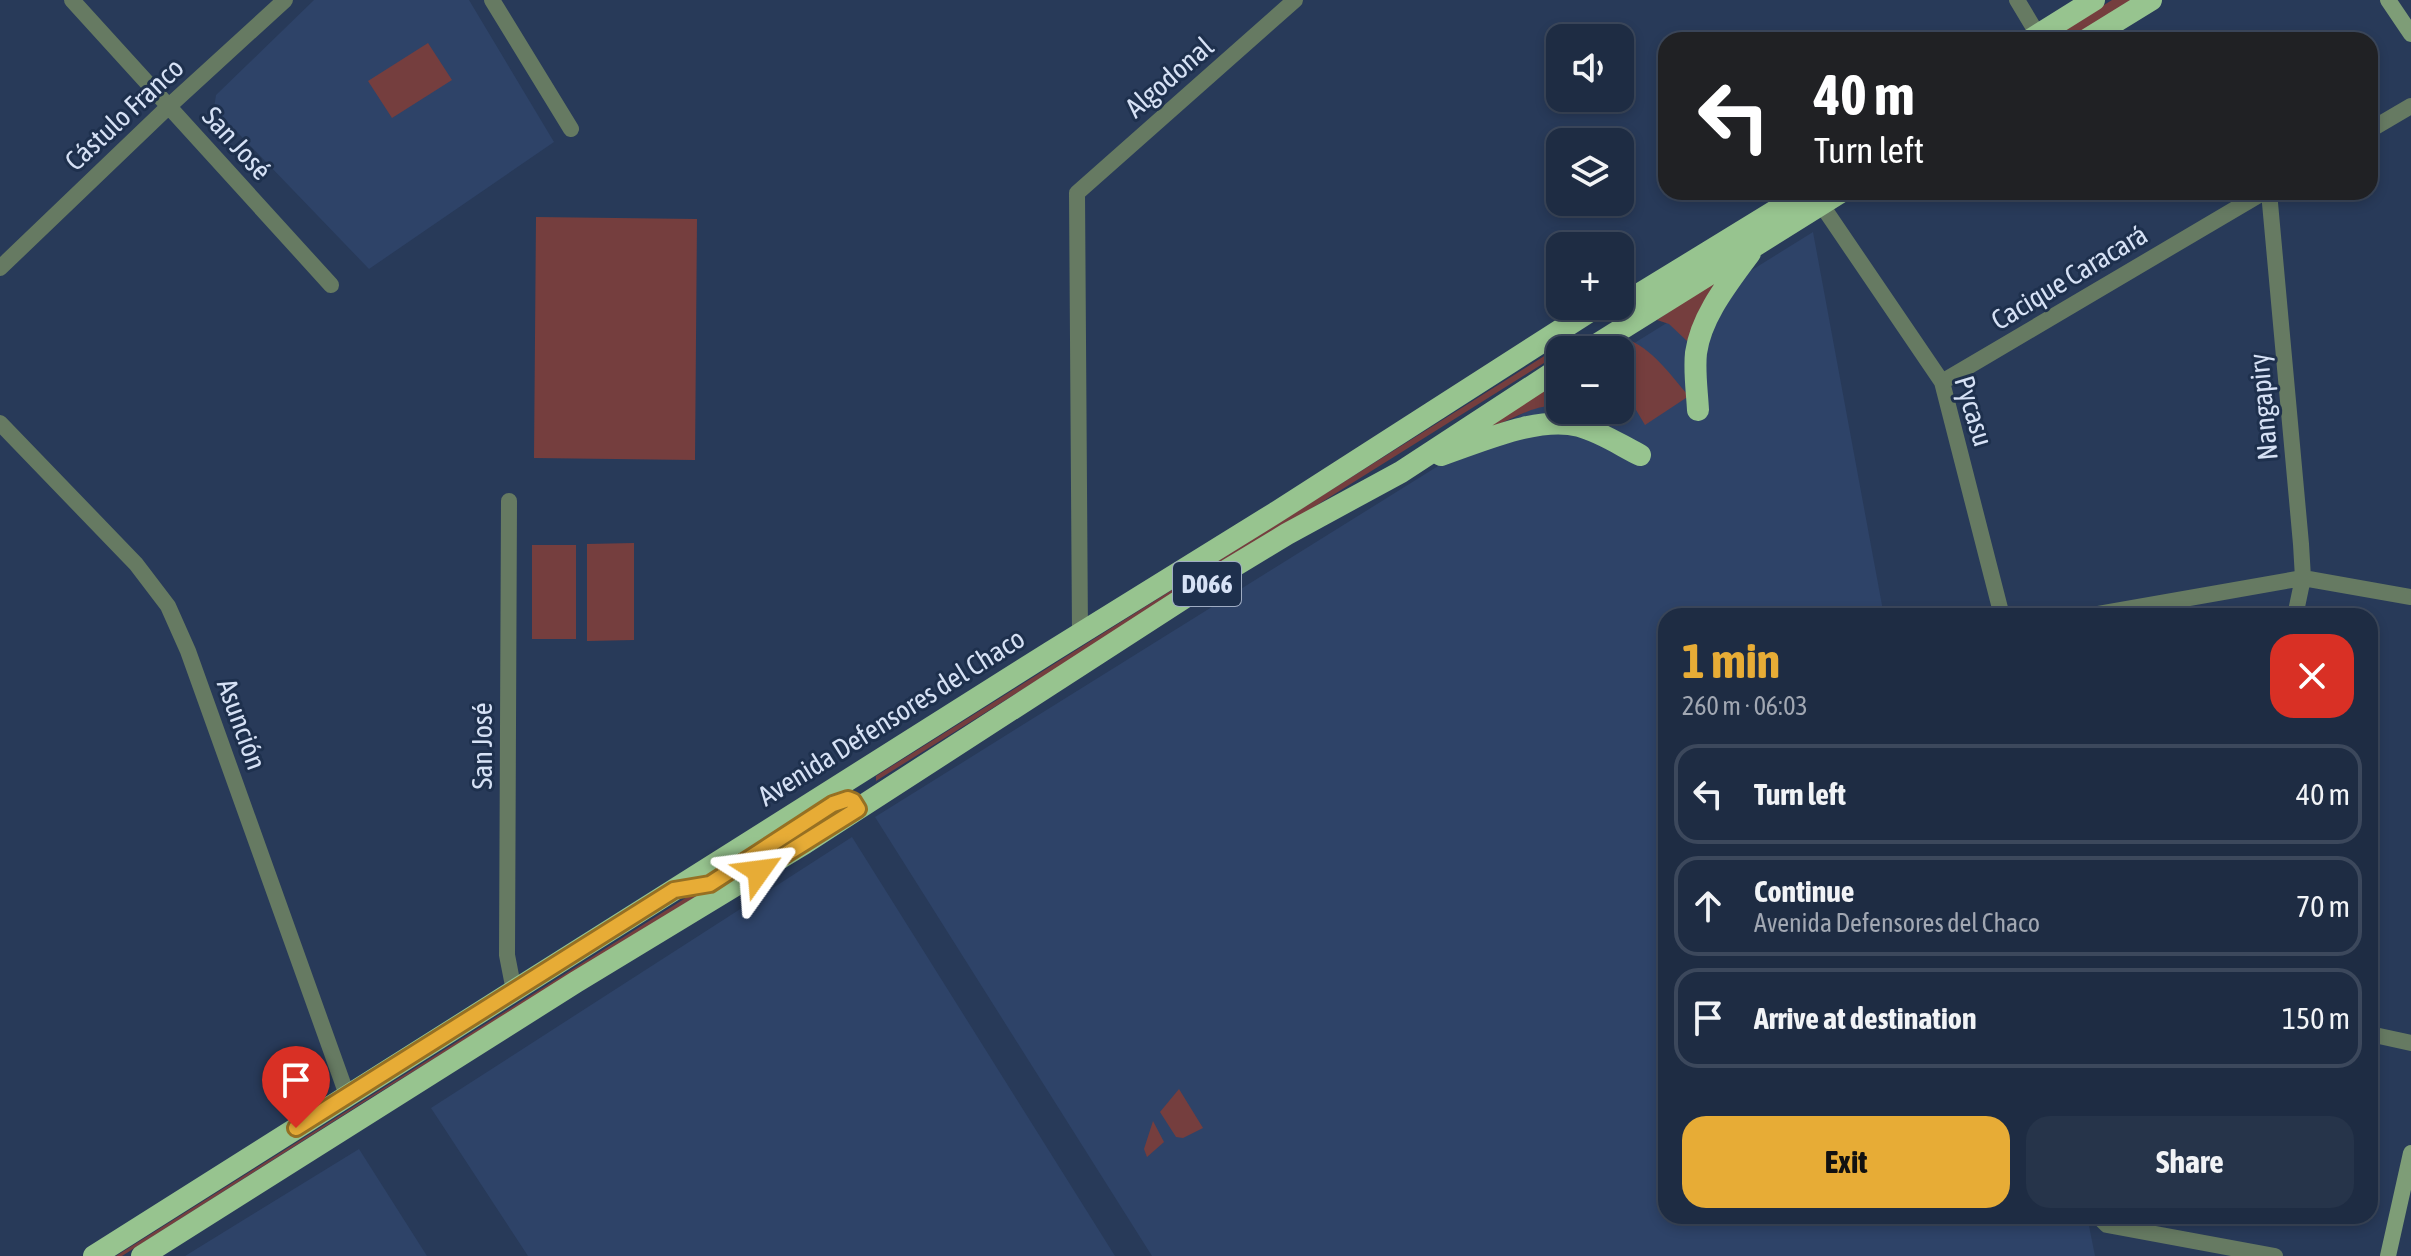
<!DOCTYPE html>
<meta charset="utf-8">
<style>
body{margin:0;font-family:"Asap Condensed",sans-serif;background:#26344a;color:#f1f3f6;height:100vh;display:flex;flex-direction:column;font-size:30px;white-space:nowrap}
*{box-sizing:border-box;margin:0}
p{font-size:26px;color:#a1a7b2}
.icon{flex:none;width:44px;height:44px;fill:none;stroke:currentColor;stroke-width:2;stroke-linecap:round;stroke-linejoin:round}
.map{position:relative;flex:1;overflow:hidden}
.details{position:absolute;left:1658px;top:608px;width:720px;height:616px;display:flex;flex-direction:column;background:#1e2c43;border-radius:24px;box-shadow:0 4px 12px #0003,0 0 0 2px #3c485c}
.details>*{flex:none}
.guide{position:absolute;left:1658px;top:32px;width:720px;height:168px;border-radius:24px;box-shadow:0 4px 12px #0003,0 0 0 2px #3c485c;background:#202124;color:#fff;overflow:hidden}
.fabs{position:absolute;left:1546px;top:24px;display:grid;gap:16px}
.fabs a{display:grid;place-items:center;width:88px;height:88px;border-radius:16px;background:#1e2c43;box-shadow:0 4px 12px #0003,0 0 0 2px #3c485c;font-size:40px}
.pin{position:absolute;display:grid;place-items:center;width:68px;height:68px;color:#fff;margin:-82px -34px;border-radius:50% 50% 50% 0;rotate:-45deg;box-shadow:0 0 8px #0007}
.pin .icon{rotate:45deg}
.me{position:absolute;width:88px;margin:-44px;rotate:59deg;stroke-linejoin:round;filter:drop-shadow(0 0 6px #0008)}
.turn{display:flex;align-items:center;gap:28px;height:168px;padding:0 24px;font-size:36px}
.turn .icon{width:104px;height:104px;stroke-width:2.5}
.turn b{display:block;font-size:56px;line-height:68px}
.round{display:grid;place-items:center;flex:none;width:84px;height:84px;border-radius:24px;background:#26344a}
.summary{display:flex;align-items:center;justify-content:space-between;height:136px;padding:0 24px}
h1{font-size:48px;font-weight:700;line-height:60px;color:#e7ac36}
.action{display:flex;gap:16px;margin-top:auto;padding:16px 24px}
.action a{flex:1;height:92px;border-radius:24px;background:#e7ac36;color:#111;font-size:32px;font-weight:700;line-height:92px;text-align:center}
.action a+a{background:#26344a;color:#f1f3f6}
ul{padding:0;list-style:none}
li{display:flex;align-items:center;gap:24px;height:100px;margin:0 16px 12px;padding:0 8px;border:4px solid #3c485c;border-radius:24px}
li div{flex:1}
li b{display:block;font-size:30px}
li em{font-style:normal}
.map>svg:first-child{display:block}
.built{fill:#2e4368}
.green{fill:#753e3e}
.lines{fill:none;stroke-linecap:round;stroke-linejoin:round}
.minor{stroke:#667a62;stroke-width:16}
.secondary{stroke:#7e9d77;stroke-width:16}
.trunk{stroke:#97c48f;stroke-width:22}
.route-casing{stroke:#967023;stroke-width:20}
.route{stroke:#e7ac36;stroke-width:14}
.labels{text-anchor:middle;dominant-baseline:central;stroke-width:6;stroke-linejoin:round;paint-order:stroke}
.shield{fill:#1e304d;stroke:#9facc3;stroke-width:2}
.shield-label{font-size:26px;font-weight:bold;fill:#d6e1f5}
.street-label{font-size:28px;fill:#d6e1f5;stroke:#1e304d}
</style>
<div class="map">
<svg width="2411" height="1256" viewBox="0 0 2411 1256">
<rect width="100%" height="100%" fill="#283a59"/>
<path class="built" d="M 314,0 L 469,0 L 554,142 L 369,269 L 214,108 L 216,95 Z
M 1813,232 L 1884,616 L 1666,616 L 1666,1216 L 2087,1216 L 2095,1256 L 1152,1256 L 875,817 L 1560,390 L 1560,410 L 1620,410 L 1620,352 Z
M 852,837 L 1115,1256 L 528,1256 L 431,1108 Z
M 359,1149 L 427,1256 L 185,1256 Z"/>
<path class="green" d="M 2112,0 L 2132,0 L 2068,40 L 2048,40 Z
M 428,43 L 452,80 L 392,118 L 368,81 Z
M 536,217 L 697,219 L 695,460 L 534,458 Z
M 1723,275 L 1687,341 L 1669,324 L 1657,320 Z
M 1576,336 L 1581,338 C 1578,345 1567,350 1560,350 L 1560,353 L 876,781 L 876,776 Z
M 1624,338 C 1653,348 1670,375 1689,396 L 1645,425 L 1620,383 L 1620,350 L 1616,350 L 1618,343 Z
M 1560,380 L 1560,406 C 1528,403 1507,427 1478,429 Z
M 634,543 L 634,640 L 587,641 L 587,544 Z
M 532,545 L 576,545 L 576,639 L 532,639 Z
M 802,825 L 806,826 L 804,830 L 372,1097 L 122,1256 L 116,1256 Z
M 1179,1089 L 1203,1128 L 1183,1138 L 1176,1137 L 1160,1112 Z
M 1153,1121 L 1164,1142 L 1147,1157 L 1144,1149 Z"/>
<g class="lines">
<path class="minor" d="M 72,0 L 331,285
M 492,0 L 571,129
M 2017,0 L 2038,35
M 2370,130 L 2411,106
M 2269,192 L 2301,544 L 2303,578 L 2295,616
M 1821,204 L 1942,382 L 2002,616
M 0,268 L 168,107 L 285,0
M 1942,382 L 2264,192
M 0,423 L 136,564 L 168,606 L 188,651 L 347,1095
M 509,501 L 507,955 L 514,991
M 2087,616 L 2303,578 L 2411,597
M 1080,634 L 1077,193 L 1295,0
M 2370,1034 L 2411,1043
M 2098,1216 L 2107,1225 L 2275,1256"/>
<path class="secondary" d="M 2388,0 L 2411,34
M 2388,1256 L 2411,1153"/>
<path class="trunk" d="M 2030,40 L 2094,0
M 2086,40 L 2151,0
M 1620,306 L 1806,192
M 1588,350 L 1841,192
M 1698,410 C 1697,391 1694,371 1696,353 C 1701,316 1729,282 1750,253
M 1441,455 C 1480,442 1539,415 1579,426 C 1601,432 1620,445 1640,455
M 94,1256 L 1049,653 L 1275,513 L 1598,306
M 142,1256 L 576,982 L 805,843 L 1221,574 L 1287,534 L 1401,472 L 1560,368"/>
</g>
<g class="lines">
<defs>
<path id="route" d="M 296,1128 L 674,890 L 710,884 L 833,804 L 848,799 L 853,801 L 858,809 L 759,871"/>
</defs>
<use href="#route" class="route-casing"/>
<use href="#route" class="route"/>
</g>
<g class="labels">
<rect class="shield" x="1173" y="562" width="68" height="44" rx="6"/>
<g class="shield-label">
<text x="1207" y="584">D066</text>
</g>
<g class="street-label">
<text transform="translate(1169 77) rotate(-41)">Algodonal</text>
<text transform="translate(124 114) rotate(-43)">Cástulo Franco</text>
<text transform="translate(237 143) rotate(48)">San José</text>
<text transform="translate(2069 277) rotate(-31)">Cacique Caracará</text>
<text transform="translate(2263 407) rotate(-95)">Nangapiry</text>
<text transform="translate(1974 411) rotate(73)">Pycasu</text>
<text transform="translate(891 717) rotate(-32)">Avenida Defensores del Chaco</text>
<text transform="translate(242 724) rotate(70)">Asunción</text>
<text transform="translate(482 746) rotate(-90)">San José</text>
</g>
</g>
</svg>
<div class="fabs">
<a><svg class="icon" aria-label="sound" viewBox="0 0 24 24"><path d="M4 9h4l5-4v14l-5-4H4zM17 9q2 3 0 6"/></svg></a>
<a><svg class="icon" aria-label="layers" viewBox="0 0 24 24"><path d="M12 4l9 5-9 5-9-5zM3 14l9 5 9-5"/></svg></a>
<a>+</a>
<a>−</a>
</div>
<div class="pin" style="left:296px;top:1128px;background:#d93025"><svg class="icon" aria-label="arrive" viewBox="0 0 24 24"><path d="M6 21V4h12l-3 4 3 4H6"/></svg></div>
<svg class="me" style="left:759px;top:871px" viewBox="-20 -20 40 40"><path d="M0-17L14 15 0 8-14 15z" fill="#e7ac36" stroke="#fff" stroke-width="4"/></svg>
<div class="guide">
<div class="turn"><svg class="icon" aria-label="left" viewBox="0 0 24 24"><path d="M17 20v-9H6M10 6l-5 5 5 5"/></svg><div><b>40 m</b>Turn left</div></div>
</div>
<section class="details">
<div class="summary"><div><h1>1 min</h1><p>260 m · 06:03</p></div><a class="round" style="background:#d93025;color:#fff"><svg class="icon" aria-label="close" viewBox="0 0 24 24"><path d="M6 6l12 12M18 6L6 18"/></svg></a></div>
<ul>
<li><svg class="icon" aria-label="left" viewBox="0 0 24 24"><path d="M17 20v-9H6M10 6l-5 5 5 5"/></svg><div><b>Turn left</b></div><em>40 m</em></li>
<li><svg class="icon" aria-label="ahead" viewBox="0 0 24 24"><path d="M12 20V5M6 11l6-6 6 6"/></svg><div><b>Continue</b><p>Avenida Defensores del Chaco</p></div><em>70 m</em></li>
<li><svg class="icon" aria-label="arrive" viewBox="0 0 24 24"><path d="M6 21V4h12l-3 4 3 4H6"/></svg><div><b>Arrive at destination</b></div><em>150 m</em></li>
</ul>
<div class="action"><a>Exit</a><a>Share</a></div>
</section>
</div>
